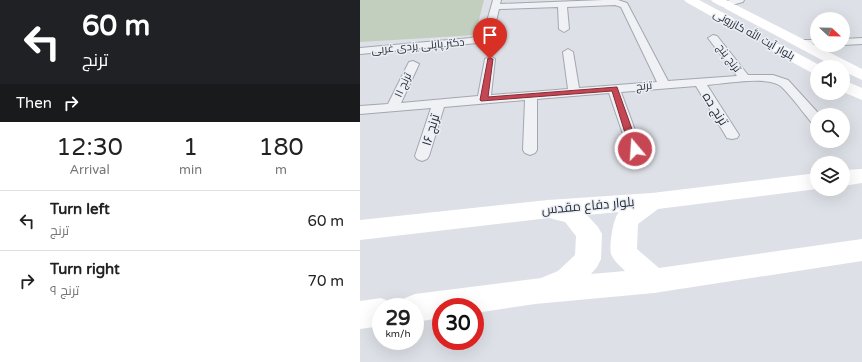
<!DOCTYPE html>
<meta charset="utf-8">
<style>
body{margin:0;font-family:"Varela Round",Cairo,sans-serif;background:#f6f6f6;color:#222;height:100vh;display:flex;flex-direction:column;font-size:15px;white-space:nowrap}
*{box-sizing:border-box;margin:0}
p{font-size:13px;color:#767676}
.icon{flex:none;width:22px;height:22px;fill:none;stroke:currentColor;stroke-width:2;stroke-linecap:round;stroke-linejoin:round}
.map{position:relative;flex:1;overflow:hidden}
.panel{display:flex;flex-direction:column;background:#fff;width:360px}
.panel>*{flex:none}
.banner{background:#202124;color:#fff;overflow:hidden}
.needle{width:26px;rotate:112deg}
.buttons{position:absolute;left:450px;top:12px;display:grid;gap:8px}
.buttons a{display:grid;place-items:center;width:40px;height:40px;border-radius:50%;background:#fff;box-shadow:0 4px 16px #0002;font-size:20px}
.speed{position:absolute;left:12px;top:298px;display:flex;gap:8px;font-size:20px;font-weight:700;text-align:center}
.speed>*{display:grid;place-content:center;width:52px;height:52px;border-radius:50%;background:#fff;box-shadow:0 4px 16px #0002;line-height:1}
.speed small{font-size:10px;font-weight:400}
.speed .limit{border:6px solid #d22;background:#fff;color:#111}
.pin{position:absolute;display:grid;place-items:center;width:34px;height:34px;color:#fff;margin:-41px -17px;border-radius:50% 50% 50% 0;rotate:-45deg;box-shadow:0 0 4px #0007}
.pin .icon{rotate:45deg}
.me{position:absolute;width:44px;margin:-22px;rotate:342deg;stroke-linejoin:round;filter:drop-shadow(0 0 3px #0008)}
.turn{display:flex;align-items:center;gap:14px;height:84px;padding:0 16px;font-size:18px}
.turn .icon{width:52px;height:52px;stroke-width:2.5}
.turn b{display:block;font-size:28px;line-height:34px}
.then{display:flex;align-items:center;height:38px;padding:0 16px;background:#0003;gap:8px;font-size:15px}
.eta{display:flex;justify-content:space-evenly;align-items:center;height:68px;text-align:center}
.eta b{font-size:24px;font-weight:600;line-height:28px}
ul{padding:0;list-style:none}
li{display:flex;align-items:center;gap:12px;height:60px;padding:0 16px;border-top:1px solid #e0e0e0}
li div{flex:1}
li b{display:block;font-size:15px}
li em{font-style:normal}
main{display:flex;flex:1;min-height:0}
.map>svg:first-child{display:block}
.green{fill:#c2cfbe}
.lines{fill:none;stroke-linecap:round;stroke-linejoin:round}
.lane-casing{stroke:#a3a7b0;stroke-width:2}
.street-casing{stroke:#a3a7b0;stroke-width:2}
.lane{fill:#eff1f5;fill-rule:evenodd}
.street{fill:#eff1f5;fill-rule:evenodd}
.secondary{fill:#fff;fill-rule:evenodd}
.route{fill:#c64753;stroke:#812e36}
.labels{text-anchor:middle;dominant-baseline:central;stroke-width:3;stroke-linejoin:round;paint-order:stroke}
.far-street-label{font-size:11px;fill:#272e3c;stroke:#eceff4}
.street-label{font-size:13px;fill:#272e3c;stroke:#eceff4}
</style>
<main>
<section class="panel">
<div class="banner">
<div class="turn"><svg class="icon" aria-label="left" viewBox="0 0 24 24"><path d="M17 20v-9H6M10 6l-5 5 5 5"/></svg><div><b>60 m</b>ترنج</div></div>
<div class="then">Then<svg class="icon" aria-label="right" viewBox="0 0 24 24"><path d="M7 20v-9h11M14 6l5 5-5 5"/></svg></div>
</div>
<div class="eta">
<div><b>12:30</b><p>Arrival</p></div>
<div><b>1</b><p>min</p></div>
<div><b>180</b><p>m</p></div>
</div>
<ul>
<li><svg class="icon" aria-label="left" viewBox="0 0 24 24"><path d="M17 20v-9H6M10 6l-5 5 5 5"/></svg><div><b>Turn left</b><p>ترنج</p></div><em>60 m</em></li>
<li><svg class="icon" aria-label="right" viewBox="0 0 24 24"><path d="M7 20v-9h11M14 6l5 5-5 5"/></svg><div><b>Turn right</b><p>ترنج ۹</p></div><em>70 m</em></li>
</ul>
</section>
<div class="map">
<svg width="502" height="362" viewBox="0 0 502 362">
<rect width="100%" height="100%" fill="#dde0e6"/>
<path class="green" d="M 0,0 L 124,0 L 115,35 L 0,42 Z"/>
<g class="lines">
<defs>
<path id="lane" d="M 436,40 L 457,40 L 457,44 L 438,43 L 436,42 Z"/>
<path id="street" d="M 133,0 L 141,0 L 140,4 L 243,0 L 258,0 L 267,3 L 308,81 L 377,76 L 348,38 L 353,35 L 357,36 L 388,75 L 413,75 L 428,80 L 460,115 L 457,115 L 457,124 L 452,123 C 445,115 426,89 419,85 C 404,76 365,84 347,85 L 379,135 L 377,138 L 372,139 L 367,138 L 336,86 L 261,92 L 282,149 L 280,152 L 275,154 L 270,152 L 268,149 L 249,93 L 177,99 L 177,150 L 175,153 L 170,155 L 165,153 L 163,150 L 165,100 L 84,107 L 69,156 L 67,159 L 62,161 L 57,159 L 55,156 L 71,108 L 0,114 L 0,106 L 28,104 L 49,62 L 53,61 L 59,64 L 41,103 L 118,96 L 125,59 L 130,56 L 135,59 L 131,95 L 208,89 L 203,52 L 208,49 L 213,52 L 219,88 L 297,82 L 261,7 L 255,5 L 207,7 L 209,29 L 204,32 L 199,29 L 198,7 L 139,9 L 133,34 L 117,43 L 0,54 L 0,48 L 111,38 L 124,32 Z
M 370,0 L 384,0 L 383,2 L 364,7 L 360,4 L 361,2 Z
M 502,38 L 502,44 L 483,45 L 483,39 Z"/>
</defs>
<use href="#lane" class="lane-casing"/>
<use href="#street" class="street-casing"/>
<use href="#lane" class="lane"/>
<use href="#street" class="street"/>
<path class="secondary" d="M 324,0 L 339,0 L 373,18 L 375,21 L 373,24 L 365,24 L 326,2 Z
M 351,0 L 366,0 L 502,69 L 502,80 L 483,71 L 483,67 L 475,67 L 353,2 Z
M 417,44 L 422,45 L 463,67 L 457,67 L 457,75 L 452,73 L 412,51 L 410,48 L 412,45 Z
M 483,80 L 502,88 L 502,100 L 483,92 Z
M 502,169 L 502,183 L 483,186 L 483,170 Z
M 457,173 L 457,189 L 298,209 L 278,224 L 277,249 L 299,268 L 502,239 L 502,261 L 294,293 L 175,304 L 115,313 L 115,307 L 81,307 L 81,318 L 55,322 L 55,307 L 41,307 L 45,298 L 55,294 L 181,278 L 198,271 L 215,255 L 216,236 L 205,222 L 189,218 L 0,240 L 0,220 L 188,200 L 292,193 ZM 259,212 C 253,218 249,246 251,254 C 254,261 260,266 265,271 L 231,274 L 237,267 L 241,259 L 242,234 L 238,227 L 227,215 Z
M 21,298 L 31,302 L 34,307 L 21,307 L 21,326 L 0,329 L 0,301 Z"/>
</g>
<path class="route" d="M 128,58 L 133,59 L 128,97 L 257,87 L 279,149 L 275,151 L 270,149 L 252,91 L 121,101 L 120,100 Z"/>
<g class="labels">
<g class="far-street-label">
<text transform="translate(394 35) rotate(29)">بلوار آیت الله کازرونی</text>
<text transform="translate(58 46) rotate(-5)">دکتر پاپلی یزدی غربی</text>
<text transform="translate(369 58) rotate(53)">ترنج پنج</text>
<text transform="translate(43 85) rotate(-65)">ترنج ۱۱</text>
<text transform="translate(284 86) rotate(-5)">ترنج</text>
</g>
<g class="street-label">
<text transform="translate(355 109) rotate(58)">ترنج ده</text>
<text transform="translate(71 130) rotate(-73)">ترنج ۱۶</text>
<text transform="translate(228 206) rotate(-5)">بلوار دفاع مقدس</text>
</g>
</g>
</svg>
<div class="buttons">
<a><svg class="needle" viewBox="-14 -14 28 28"><path d="M0-13l5 13h-10z" fill="#e53935"/><path d="M0 13l5-13h-10z" fill="#767676"/></svg></a>
<a><svg class="icon" aria-label="sound" viewBox="0 0 24 24"><path d="M4 9h4l5-4v14l-5-4H4zM17 9q2 3 0 6"/></svg></a>
<a><svg class="icon" aria-label="search" viewBox="0 0 24 24"><circle cx="10" cy="10" r="6"/><path d="M15 15l6 6"/></svg></a>
<a><svg class="icon" aria-label="layers" viewBox="0 0 24 24"><path d="M12 4l9 5-9 5-9-5zM3 14l9 5 9-5"/></svg></a>
</div>
<div class="speed"><div>29<small>km/h</small></div><div class="limit">30</div></div>
<div class="pin" style="left:130px;top:59px;background:#d93025"><svg class="icon" aria-label="arrive" viewBox="0 0 24 24"><path d="M6 21V4h12l-3 4 3 4H6"/></svg></div>
<svg class="me" style="left:275px;top:149px" viewBox="-20 -20 40 40"><circle r="17" fill="#c64753" stroke="#fff" stroke-width="3"/><path d="M0-11L8 9 0 5-8 9z" fill="#fff"/></svg>
</div>
</main>
